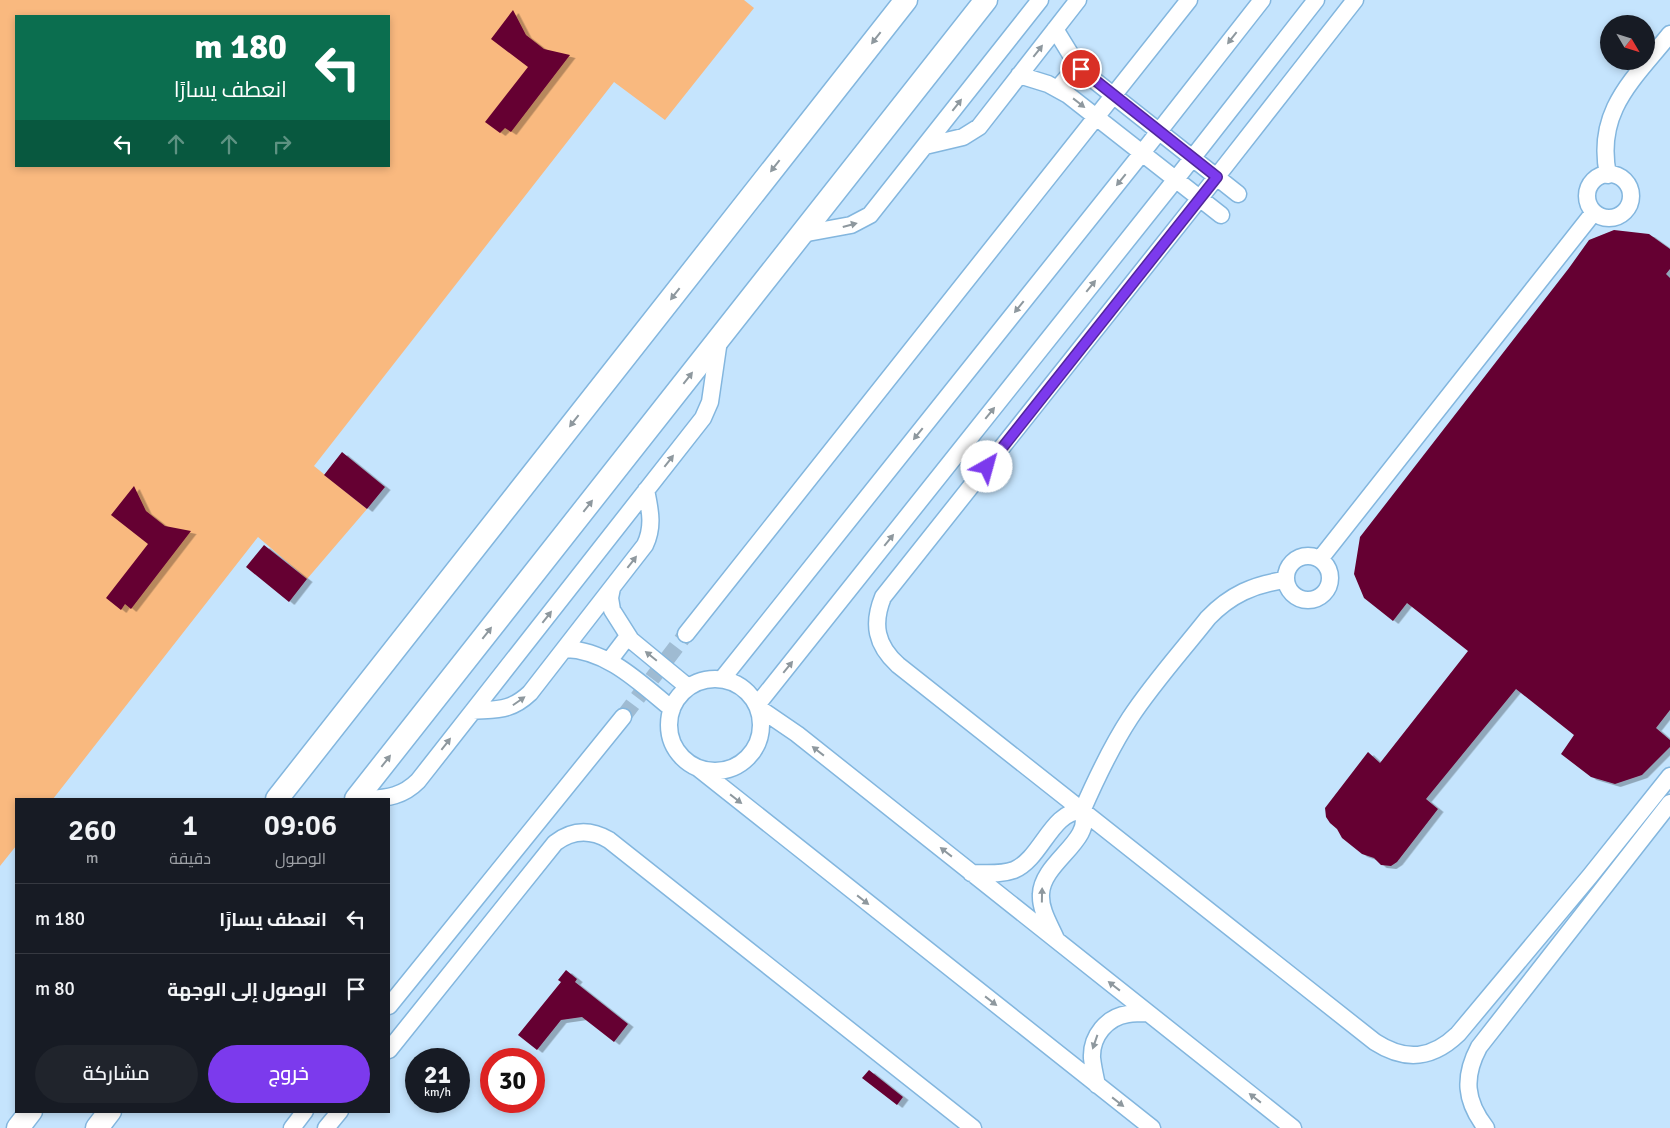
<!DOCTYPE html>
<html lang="ar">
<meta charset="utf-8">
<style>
body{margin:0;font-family:Signika,Cairo,sans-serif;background:#20242c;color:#f1f3f6;direction:rtl;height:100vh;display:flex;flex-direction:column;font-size:19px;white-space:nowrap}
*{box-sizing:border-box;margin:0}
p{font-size:16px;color:#9ea1a6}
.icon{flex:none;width:28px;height:28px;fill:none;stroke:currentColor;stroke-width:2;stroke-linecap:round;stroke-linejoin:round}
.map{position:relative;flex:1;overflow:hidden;direction:ltr}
.details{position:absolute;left:15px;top:798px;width:375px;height:315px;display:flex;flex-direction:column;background:#171b24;border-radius:0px;box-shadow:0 2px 8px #0003;direction:rtl}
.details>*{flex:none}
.guide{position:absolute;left:15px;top:15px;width:375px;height:152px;border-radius:0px;box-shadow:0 2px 8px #0003;direction:rtl;background:#0b6e4f;color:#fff;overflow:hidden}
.needle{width:32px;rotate:128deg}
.controls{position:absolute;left:1600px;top:15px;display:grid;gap:10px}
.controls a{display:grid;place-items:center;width:55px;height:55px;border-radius:50%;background:#171b24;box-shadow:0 2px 8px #0003;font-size:25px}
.speed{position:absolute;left:405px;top:1048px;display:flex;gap:10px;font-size:25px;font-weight:700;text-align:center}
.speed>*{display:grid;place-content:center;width:65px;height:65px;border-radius:50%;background:#171b24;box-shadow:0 2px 8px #0003;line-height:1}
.speed small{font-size:12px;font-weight:400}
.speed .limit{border:8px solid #d22;background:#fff;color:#111}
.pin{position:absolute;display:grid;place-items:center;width:42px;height:42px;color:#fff;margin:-21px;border:2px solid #fff;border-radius:50%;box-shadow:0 1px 5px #0007}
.me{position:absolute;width:55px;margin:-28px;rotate:38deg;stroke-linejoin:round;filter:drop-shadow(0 0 4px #0008)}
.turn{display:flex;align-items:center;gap:18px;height:105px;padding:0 20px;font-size:22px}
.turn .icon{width:65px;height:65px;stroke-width:2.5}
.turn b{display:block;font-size:35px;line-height:42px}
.lanes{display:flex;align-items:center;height:48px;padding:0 20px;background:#0003;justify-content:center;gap:25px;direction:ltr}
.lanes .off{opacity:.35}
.eta{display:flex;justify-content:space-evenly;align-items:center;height:85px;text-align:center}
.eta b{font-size:30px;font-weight:600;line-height:35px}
.cta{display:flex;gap:10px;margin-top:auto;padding:10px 20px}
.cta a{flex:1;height:58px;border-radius:30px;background:#7c3aed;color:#fff;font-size:20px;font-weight:600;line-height:58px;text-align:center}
.cta a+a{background:#20242c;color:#f1f3f6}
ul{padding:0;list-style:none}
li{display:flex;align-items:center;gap:15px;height:70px;padding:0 20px;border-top:1px solid #363941}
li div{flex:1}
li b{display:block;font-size:19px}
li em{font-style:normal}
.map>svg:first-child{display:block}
.green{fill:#f9b97f;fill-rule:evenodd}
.building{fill:#650630;filter:url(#shadow)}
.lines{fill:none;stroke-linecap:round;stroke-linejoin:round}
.street-tunnel{stroke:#9fbbd2;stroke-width:16;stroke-dasharray:16 8;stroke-linecap:butt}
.street-casing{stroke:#83b6de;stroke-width:19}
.secondary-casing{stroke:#83b6de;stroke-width:25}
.street{stroke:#fff;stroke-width:16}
.secondary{stroke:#fff;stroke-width:22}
.oneway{fill:#8e989e}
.route-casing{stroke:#51269a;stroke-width:12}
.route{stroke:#7c3aed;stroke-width:9}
</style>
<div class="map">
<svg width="1670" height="1128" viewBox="0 0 1670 1128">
<defs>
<filter id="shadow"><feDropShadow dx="5.5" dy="3" stdDeviation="0" flood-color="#0004"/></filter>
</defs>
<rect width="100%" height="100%" fill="#c5e4fd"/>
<path class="green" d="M 0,0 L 744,0 L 754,8 L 665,120 L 614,82 L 314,466 L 367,509 L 307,579 L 258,537 L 53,799 L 16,799 L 16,846 L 0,866 ZM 16,16 L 389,16 L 389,166 L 16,166 Z"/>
<path class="building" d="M 513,10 L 526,35 L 544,49 L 570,55 L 511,132 L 505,128 L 500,133 L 485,122 L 528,67 L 491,39 Z
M 1614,230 L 1649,234 L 1670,249 L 1670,269 L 1666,274 L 1670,278 L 1670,710 L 1656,728 L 1670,740 L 1670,747 L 1642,775 L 1615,784 L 1591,777 L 1561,754 L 1574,735 L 1516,689 L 1426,799 L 1438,809 L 1397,862 L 1391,866 L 1381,865 L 1374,858 L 1362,854 L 1342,838 L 1337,829 L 1330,823 L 1326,817 L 1325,808 L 1368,752 L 1380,763 L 1468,651 L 1407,603 L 1393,621 L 1364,598 L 1354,574 L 1360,537 L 1569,268 L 1589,240 Z
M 342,452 L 385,487 L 367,509 L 324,475 Z
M 134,486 L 146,511 L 165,526 L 191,531 L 131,609 L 125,604 L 121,610 L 106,598 L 148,544 L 111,515 Z
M 264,545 L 307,579 L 289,602 L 246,567 Z
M 566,970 L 577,979 L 575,982 L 628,1024 L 614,1042 L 582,1017 L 561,1020 L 537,1050 L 518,1035 L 561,982 L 558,980 Z
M 869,1070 L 903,1097 L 897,1105 L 862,1078 Z"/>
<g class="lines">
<path class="street-tunnel" d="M 623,717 L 686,634"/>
<defs>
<path id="street" d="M 1355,0 L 1200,198 L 883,597 C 872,624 876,645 898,665 L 1375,1042 C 1406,1062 1432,1059 1458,1034 L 1590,876 L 1670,776
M 1055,29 L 1074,60 L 1085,73 L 1238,194
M 1019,75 L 1048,84 L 1068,95 L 1221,215
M 1058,88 L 1078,65
M 925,146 L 963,137 L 979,127 L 1078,0
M1587 196a22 22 0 1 1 44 0a22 22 0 1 1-44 0Z
M 1608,175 C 1595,111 1633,80 1670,34
M 802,234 L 851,225 L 870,215 L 1040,0
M1286 578a22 22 0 1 1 44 0a22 22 0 1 1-44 0Z
M 1320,559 L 1594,212
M 612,588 L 610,598 L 612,610 L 631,640 L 688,687
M 686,634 L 1189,0
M 565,649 C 608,650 640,683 672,709
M 609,661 L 628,636
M669 725a46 46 0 1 1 92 0a46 46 0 1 1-92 0Z
M 722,679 L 1142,153 L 1262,0
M 757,705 L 1176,179 L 1316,0
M 759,708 L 797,734 L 1293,1128
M 473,711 C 498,709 511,711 530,693 L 645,545 C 654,526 650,510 646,490
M 698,768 L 1152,1128
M 368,799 C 388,798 403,796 418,781 L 703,418 L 710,402 L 719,340
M 971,873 C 985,873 1000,875 1014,870 C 1042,858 1051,811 1082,811
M 1056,939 C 1050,925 1040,910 1041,894 C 1042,862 1095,840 1082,811 C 1096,779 1111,747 1130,718 C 1153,683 1182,651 1208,618 C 1230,595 1254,584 1286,580
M 389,1006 L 623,717
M 389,1050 L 555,843 C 572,830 590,829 609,840 L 973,1128
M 1097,1085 C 1095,1076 1093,1067 1092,1058 C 1091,1036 1107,1017 1128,1014 C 1135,1013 1142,1013 1148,1013
M 292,1128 L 305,1111
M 326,1128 L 340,1111
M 1486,1128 C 1465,1101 1463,1077 1479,1047 L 1670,803"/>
<path id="secondary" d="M 277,799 L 906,0
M 356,799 L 986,0
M 18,1128 L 31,1111
M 97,1128 L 110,1111"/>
</defs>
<use href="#street" class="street-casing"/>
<use href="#secondary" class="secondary-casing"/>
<use href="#street" class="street"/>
<use href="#secondary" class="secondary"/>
</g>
<defs><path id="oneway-solid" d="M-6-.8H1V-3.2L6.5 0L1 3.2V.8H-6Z" transform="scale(1.25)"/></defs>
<g class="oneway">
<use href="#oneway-solid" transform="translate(876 38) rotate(128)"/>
<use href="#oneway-solid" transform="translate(1232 38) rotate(128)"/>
<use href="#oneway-solid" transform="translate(1038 51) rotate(-52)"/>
<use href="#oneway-solid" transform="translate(1079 103) rotate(38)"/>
<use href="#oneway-solid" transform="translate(957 105) rotate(-52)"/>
<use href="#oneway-solid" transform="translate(775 166) rotate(128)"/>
<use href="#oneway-solid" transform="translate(1121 180) rotate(129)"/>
<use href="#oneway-solid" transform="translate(850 225) rotate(-15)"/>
<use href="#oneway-solid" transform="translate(1091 286) rotate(-51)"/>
<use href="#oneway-solid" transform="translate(675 294) rotate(128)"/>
<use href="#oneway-solid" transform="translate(1019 307) rotate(129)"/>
<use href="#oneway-solid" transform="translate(688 378) rotate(-52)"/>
<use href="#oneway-solid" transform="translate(990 413) rotate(-51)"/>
<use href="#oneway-solid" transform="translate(574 421) rotate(128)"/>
<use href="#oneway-solid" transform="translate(918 434) rotate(129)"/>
<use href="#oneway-solid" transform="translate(669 461) rotate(-52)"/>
<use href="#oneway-solid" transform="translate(588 506) rotate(-52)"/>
<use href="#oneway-solid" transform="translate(889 540) rotate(-51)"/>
<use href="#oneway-solid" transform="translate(632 562) rotate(-52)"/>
<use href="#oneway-solid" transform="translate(547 617) rotate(-52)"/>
<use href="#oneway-solid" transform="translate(487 633) rotate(-52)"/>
<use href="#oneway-solid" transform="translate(651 656) rotate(-141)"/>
<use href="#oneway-solid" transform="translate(788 667) rotate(-51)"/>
<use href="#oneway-solid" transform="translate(519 701) rotate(-35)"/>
<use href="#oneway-solid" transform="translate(446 744) rotate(-52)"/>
<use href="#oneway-solid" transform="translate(818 751) rotate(-142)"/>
<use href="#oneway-solid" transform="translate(386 761) rotate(-52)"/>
<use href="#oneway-solid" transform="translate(736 799) rotate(38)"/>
<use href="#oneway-solid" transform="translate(946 852) rotate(-142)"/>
<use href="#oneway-solid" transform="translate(1042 895) rotate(-89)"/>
<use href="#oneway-solid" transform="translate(863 900) rotate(38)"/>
<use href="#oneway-solid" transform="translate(1114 986) rotate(-142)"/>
<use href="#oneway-solid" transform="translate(991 1001) rotate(38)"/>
<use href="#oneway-solid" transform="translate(1095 1042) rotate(109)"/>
<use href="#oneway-solid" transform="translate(1255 1098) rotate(-142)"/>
<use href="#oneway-solid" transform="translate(1118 1102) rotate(38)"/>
</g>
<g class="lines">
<defs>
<path id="route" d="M 987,467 L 1217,177 L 1081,69"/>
</defs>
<use href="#route" class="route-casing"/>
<use href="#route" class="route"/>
</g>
</svg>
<div class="controls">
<a><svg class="needle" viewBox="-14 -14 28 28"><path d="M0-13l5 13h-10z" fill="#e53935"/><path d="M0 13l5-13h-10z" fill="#9ea1a6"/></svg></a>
</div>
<div class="speed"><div>21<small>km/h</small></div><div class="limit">30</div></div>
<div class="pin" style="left:1081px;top:69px;background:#d93025"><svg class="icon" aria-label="arrive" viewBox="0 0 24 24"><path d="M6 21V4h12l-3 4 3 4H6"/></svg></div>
<svg class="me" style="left:987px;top:467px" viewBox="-20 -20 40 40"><circle r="19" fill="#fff"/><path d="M0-13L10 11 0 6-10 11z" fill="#7c3aed"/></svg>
<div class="guide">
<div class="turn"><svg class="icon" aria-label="left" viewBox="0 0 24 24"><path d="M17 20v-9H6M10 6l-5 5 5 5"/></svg><div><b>180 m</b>انعطف يسارًا</div></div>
<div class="lanes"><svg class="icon" aria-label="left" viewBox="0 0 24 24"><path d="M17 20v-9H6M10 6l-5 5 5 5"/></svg><svg class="icon off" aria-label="ahead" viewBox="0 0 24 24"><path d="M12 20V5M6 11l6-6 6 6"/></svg><svg class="icon off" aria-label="ahead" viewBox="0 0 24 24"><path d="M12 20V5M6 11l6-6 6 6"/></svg><svg class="icon off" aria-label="right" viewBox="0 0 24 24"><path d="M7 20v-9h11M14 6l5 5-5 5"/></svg></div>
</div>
<section class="details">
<div class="eta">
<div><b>09:06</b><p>الوصول</p></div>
<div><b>1</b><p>دقيقة</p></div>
<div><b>260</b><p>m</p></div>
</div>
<ul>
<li><svg class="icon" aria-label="left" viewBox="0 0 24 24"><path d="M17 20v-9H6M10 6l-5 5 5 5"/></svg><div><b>انعطف يسارًا</b></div><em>180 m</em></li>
<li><svg class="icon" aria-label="arrive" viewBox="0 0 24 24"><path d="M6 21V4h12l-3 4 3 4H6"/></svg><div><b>الوصول إلى الوجهة</b></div><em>80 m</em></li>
</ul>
<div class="cta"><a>خروج</a><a>مشاركة</a></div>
</section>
</div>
